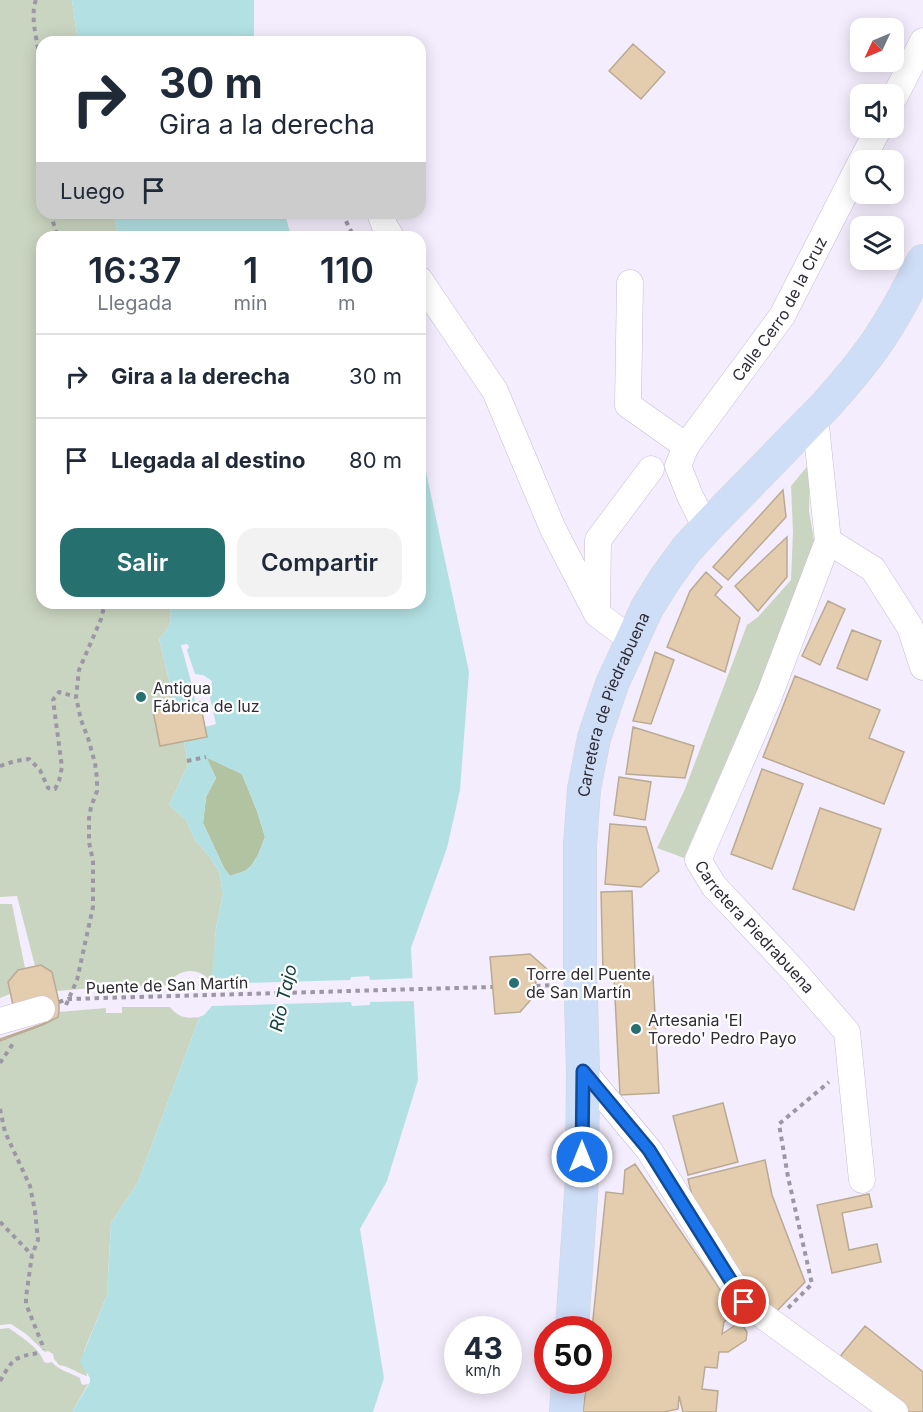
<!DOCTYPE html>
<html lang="es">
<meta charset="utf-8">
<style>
body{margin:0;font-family:Inter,sans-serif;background:#f2f2f3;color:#1f2937;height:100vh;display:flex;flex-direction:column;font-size:22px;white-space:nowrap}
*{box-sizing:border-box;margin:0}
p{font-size:20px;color:#747a83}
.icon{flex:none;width:33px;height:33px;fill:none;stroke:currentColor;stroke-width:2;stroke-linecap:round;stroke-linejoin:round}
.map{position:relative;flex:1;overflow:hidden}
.side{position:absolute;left:36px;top:231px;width:390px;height:378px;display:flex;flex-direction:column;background:#fff;border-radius:18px;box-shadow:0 3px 15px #0003}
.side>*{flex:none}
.banner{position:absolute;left:36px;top:36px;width:390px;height:183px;border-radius:18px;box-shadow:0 3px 15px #0003;background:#fff;color:#1f2937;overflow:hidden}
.needle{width:39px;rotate:226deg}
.buttons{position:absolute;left:850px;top:18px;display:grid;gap:12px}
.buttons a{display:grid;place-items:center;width:54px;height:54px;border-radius:12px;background:#fff;box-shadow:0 3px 15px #0003;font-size:30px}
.speed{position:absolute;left:444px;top:1316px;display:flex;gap:12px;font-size:30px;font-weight:700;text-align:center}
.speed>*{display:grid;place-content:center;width:78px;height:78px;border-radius:50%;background:#fff;box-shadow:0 3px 15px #0003;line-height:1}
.speed small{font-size:15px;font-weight:400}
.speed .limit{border:9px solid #d22;background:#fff;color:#111}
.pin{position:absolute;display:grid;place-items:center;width:51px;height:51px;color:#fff;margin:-26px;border:3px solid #fff;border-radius:50%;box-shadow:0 2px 6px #0007}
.me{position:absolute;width:66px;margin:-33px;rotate:0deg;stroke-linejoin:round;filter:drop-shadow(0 0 4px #0008)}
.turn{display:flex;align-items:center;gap:21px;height:126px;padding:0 24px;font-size:27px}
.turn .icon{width:78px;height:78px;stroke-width:2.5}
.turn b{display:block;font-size:42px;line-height:51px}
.then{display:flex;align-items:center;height:57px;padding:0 24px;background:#0003;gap:12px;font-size:22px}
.eta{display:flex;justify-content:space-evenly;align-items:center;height:102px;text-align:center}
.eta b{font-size:36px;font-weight:600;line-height:42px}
.action{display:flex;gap:12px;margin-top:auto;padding:12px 24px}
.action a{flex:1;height:69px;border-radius:18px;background:#267170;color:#fff;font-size:24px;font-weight:600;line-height:69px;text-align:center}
.action a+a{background:#f2f2f3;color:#1f2937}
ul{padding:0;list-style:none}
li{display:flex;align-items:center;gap:18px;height:84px;padding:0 24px;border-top:2px solid #e0e1e3}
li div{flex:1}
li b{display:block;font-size:22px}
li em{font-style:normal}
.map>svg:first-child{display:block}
.green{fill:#cad5c1}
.forest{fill:#b2c3a2}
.water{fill:#b3e1e3;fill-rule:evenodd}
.pier{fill:#f4edfd}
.building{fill:#e3cdae;stroke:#baaa94;stroke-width:1.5}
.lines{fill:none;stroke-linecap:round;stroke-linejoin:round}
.minor-casing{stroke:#c8bdd6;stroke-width:27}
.major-casing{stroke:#d5d5d7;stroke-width:34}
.path{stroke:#9d97a5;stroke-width:4;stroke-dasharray:4.5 4.5;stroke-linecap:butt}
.minor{stroke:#fff;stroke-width:26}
.major{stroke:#cfdef7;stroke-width:33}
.path-bridge{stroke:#9d97a5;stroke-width:4;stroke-dasharray:4.5 4.5;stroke-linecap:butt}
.route-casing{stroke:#114b97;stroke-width:15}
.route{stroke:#1a73e8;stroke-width:10}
.poi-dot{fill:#267170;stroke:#fefefe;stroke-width:2}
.labels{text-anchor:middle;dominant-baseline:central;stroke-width:4.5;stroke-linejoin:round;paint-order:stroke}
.street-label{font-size:16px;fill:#2f2b35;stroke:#fefefe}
.poi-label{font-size:16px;fill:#2f2b35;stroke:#fefefe;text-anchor:start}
.water-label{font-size:18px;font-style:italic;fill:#144042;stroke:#fefefe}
</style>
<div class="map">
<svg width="923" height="1412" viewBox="0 0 923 1412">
<rect width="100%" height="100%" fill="#f4edfd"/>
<path class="green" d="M 0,0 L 72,0 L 78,42 L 42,42 L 42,213 L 113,213 L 119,237 L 42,237 L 42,603 L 170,603 C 171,622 172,625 159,639 L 184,741 L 188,765 L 169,805 L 186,820 L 195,840 L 209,856 L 219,871 L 223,894 L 216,928 L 212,984 C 201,966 178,967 168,985 L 122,987 L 121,982 L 105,982 L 105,987 L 57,991 L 52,972 L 41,965 L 35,966 L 17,896 L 0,897 Z
M 810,463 L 809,511 L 815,546 L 802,592 L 757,691 L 684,858 L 657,848 L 685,789 L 747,625 L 758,617 L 791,580 L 793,532 L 791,486 Z
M 0,904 L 12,904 L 25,968 L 18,970 L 8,982 L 10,994 L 0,998 Z
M 122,1007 L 170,1007 C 178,1017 187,1020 200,1016 L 138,1182 L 111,1223 L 107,1295 L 84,1351 L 87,1376 C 77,1373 69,1366 59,1365 L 54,1359 L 53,1354 L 48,1351 L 45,1352 L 26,1334 L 11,1324 L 0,1325 L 0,1041 L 45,1024 L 58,1017 L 59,1012 L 106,1008 L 106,1013 L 122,1013 Z
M 9,1328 C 21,1337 40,1348 44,1362 L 48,1363 L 52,1362 C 58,1370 71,1373 80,1378 L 81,1383 L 83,1385 L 88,1384 L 72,1412 L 0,1412 L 0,1329 Z"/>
<path class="forest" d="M 206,757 L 242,774 L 257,811 L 265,837 L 258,855 L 251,866 L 245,871 L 230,876 L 224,868 L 203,823 L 206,797 L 216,778 Z"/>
<path class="water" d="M 72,0 L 254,0 L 254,42 L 78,42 Z
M 113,213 L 285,213 L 291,237 L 119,237 Z
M 425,467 L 469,672 L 460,790 L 447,848 L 411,948 L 418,1080 L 387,1181 L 360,1229 L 384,1378 L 373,1412 L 72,1412 L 90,1382 L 90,1378 L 80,1362 L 107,1295 L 111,1223 L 138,1182 L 200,1016 L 209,1009 L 216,928 L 223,894 L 219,871 L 209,856 L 195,840 L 186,820 L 169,805 L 188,765 L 184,741 L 159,639 C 172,625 171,622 170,603 L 420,603 L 420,469 ZM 187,644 L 189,647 L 187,650 L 195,674 L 203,675 L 212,681 L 210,698 L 216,724 L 205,727 L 207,737 L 202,738 L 192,685 L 181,645 ZM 207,758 L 242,774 L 257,811 L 265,837 L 258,855 L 251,866 L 245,871 L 230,876 L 224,868 L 203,823 L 206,797 L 216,778 Z"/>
<path class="pier" d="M 369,976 L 370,980 L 415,978 L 416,1001 L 370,1002 L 370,1005 L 352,1006 L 351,1002 L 212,1006 L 204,1015 L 196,1018 L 197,1014 L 202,1012 L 209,1005 L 209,980 L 212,984 L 350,980 L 351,977 Z"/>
<path class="building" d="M 633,44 L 665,72 L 641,99 L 609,71 Z
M 783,490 L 786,517 L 728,580 L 713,567 Z
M 787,537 L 787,577 L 758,611 L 735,586 Z
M 706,572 L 722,587 L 715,595 L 740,618 L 725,672 L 667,647 L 690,591 Z
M 828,601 L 845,609 L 820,665 L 802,656 Z
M 852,630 L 881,641 L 867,680 L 837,668 Z
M 655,652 L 674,660 L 651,724 L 633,721 Z
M 795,676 L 880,710 L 869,738 L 904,752 L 884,804 L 763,757 Z
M 200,702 L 207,737 L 160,746 L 153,711 Z
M 633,727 L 694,746 L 685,778 L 626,774 Z
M 762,769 L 803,784 L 772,869 L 731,854 Z
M 619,777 L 651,782 L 645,820 L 614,815 Z
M 820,808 L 881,829 L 854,910 L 793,889 Z
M 610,824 L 646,827 L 659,871 L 641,887 L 605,884 Z
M 632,891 L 635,971 L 603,972 L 601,892 Z
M 530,954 L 547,969 L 547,980 L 536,980 L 535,995 L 520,1012 L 495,1014 L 490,957 Z
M 41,965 L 52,972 L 59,1002 L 59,1012 L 58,1017 L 45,1024 L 39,999 L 13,1005 L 8,982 L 18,970 Z
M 653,976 L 659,1093 L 620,1095 L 614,978 Z
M 45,1023 L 45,1024 L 0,1041 L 0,1039 Z
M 723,1103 L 738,1162 L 688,1175 L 673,1116 Z
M 765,1160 L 772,1195 L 805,1282 L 773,1315 L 750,1298 L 693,1200 L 688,1179 Z
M 635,1164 L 736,1313 L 724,1322 L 722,1334 L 740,1322 L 747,1332 L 746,1340 L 728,1352 L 719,1352 L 717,1368 L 705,1367 L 702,1389 L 718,1391 L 716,1412 L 683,1412 L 679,1396 L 678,1409 L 664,1412 L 583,1412 L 587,1380 L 598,1380 L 598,1329 L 592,1329 L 606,1192 L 623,1194 L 625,1170 Z
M 869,1194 L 872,1207 L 842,1213 L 849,1250 L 877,1244 L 881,1262 L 832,1273 L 817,1205 Z
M 865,1326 L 923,1372 L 923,1412 L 905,1412 L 838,1359 Z"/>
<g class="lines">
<defs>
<g id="minor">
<path d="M 894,98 L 923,41"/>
<path d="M 862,160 L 879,128"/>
<path d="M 380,213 L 385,227 L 391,237"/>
<path d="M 420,280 L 495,391 L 553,529 L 597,614 L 632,640"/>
<path d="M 630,283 L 628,405 L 686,446"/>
<path id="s1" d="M 815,416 L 828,541 L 769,696 L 698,860 L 714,886 L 794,971 L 847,1032 L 862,1180"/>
<path id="s2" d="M 706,528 L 690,496 L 678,466 L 686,446 L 782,316 L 861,162"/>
<path d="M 828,541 L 873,569 L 910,627 L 923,667"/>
<path d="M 597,610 L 598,540 L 651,469"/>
<path d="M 0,1021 L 42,1009"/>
<path d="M 583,1071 L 649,1150 L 744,1302 L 895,1412"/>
</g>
<g id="major">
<path id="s3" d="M 572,1329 L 582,1179 L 583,1071 L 580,964 L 580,845 L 584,789 L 594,738 L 612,684 L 647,608 L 665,579 L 686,550 L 706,528 L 827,404 C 839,390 852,376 863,361 C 887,331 905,296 923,261"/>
<path d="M 566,1412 L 568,1380"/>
</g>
</defs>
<use href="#minor" class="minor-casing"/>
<use href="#major" class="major-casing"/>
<path class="path" d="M 36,0 C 29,17 39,49 42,67
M 50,213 L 58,237
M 342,213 L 354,237
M 187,761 L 206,757
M 0,766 L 15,761 L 29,759 L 40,770 L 48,788 L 55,789 L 59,781 L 62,767 L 53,700 L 59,692 L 76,697
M 536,986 L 553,985
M 66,1005 L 77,980 L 93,907 L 93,861 L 89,842 L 89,818 L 91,807 L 97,791 L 97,779 L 95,763 L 88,738 L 81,720 L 76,697 L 79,670 L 101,619 L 105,603
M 0,1063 L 14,1042
M 0,1109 L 5,1132 L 30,1186 L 35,1211 L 38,1240 L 32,1255 L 26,1297 L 26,1304 L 42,1344 L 43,1350
M 0,1222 L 32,1255
M 788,1308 L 812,1284 L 788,1177 L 779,1124 L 829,1082
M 0,1381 C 13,1359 13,1357 39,1353"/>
<use href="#minor" class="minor"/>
<use href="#major" class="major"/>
<path class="path-bridge" d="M 59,1002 L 68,999 L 492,987"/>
</g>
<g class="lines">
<defs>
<path id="route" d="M 582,1157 L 583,1071 L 649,1150 L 744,1302"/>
</defs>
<use href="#route" class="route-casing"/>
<use href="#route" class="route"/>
</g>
<g class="poi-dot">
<circle cx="141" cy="697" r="6"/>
<circle cx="514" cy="983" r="6"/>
<circle cx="636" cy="1029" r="6"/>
</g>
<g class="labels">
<g class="street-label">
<text stroke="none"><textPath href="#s2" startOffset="256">Calle Cerro de la Cruz</textPath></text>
<text stroke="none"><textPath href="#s3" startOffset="630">Carretera de Piedrabuena</textPath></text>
<text stroke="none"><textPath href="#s1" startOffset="558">Carretera Piedrabuena</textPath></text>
<text transform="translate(167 985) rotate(-2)">Puente de San Martín</text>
</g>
<g class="poi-label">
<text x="153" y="688">Antigua<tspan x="153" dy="18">Fábrica de luz</tspan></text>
<text x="526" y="974">Torre del Puente<tspan x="526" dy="18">de San Martín</tspan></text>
<text x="648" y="1020">Artesania 'El<tspan x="648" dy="18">Toredo' Pedro Payo</tspan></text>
</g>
<g class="water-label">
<text transform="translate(283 998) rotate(-77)">Río Tajo</text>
</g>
</g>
</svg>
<div class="buttons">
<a><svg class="needle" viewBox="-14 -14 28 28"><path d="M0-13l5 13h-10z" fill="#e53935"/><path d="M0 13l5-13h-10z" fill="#747a83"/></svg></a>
<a><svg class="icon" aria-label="sound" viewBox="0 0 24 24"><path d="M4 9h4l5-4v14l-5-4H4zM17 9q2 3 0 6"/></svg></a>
<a><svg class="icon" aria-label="search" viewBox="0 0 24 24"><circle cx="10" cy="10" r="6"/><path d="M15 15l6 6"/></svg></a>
<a><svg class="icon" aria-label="layers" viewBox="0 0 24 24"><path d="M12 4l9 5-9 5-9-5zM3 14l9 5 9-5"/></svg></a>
</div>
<div class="speed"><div>43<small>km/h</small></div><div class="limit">50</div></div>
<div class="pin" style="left:744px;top:1302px;background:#d93025"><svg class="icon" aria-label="arrive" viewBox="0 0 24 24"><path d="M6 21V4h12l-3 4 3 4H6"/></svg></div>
<svg class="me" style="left:582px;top:1157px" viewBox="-20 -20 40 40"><circle r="17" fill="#1a73e8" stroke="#fff" stroke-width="3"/><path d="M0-11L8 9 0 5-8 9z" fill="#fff"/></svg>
<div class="banner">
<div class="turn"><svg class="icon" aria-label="right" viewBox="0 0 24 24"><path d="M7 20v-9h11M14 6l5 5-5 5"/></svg><div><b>30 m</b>Gira a la derecha</div></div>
<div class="then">Luego<svg class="icon" aria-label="arrive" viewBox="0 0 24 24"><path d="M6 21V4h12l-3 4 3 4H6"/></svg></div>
</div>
<section class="side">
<div class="eta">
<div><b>16:37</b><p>Llegada</p></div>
<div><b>1</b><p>min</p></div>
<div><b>110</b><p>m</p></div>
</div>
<ul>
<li><svg class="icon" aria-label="right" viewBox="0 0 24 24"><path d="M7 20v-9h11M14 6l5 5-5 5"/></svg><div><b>Gira a la derecha</b></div><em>30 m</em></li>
<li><svg class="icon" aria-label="arrive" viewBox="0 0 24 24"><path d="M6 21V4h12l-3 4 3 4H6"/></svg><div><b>Llegada al destino</b></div><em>80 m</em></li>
</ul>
<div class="action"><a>Salir</a><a>Compartir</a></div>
</section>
</div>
